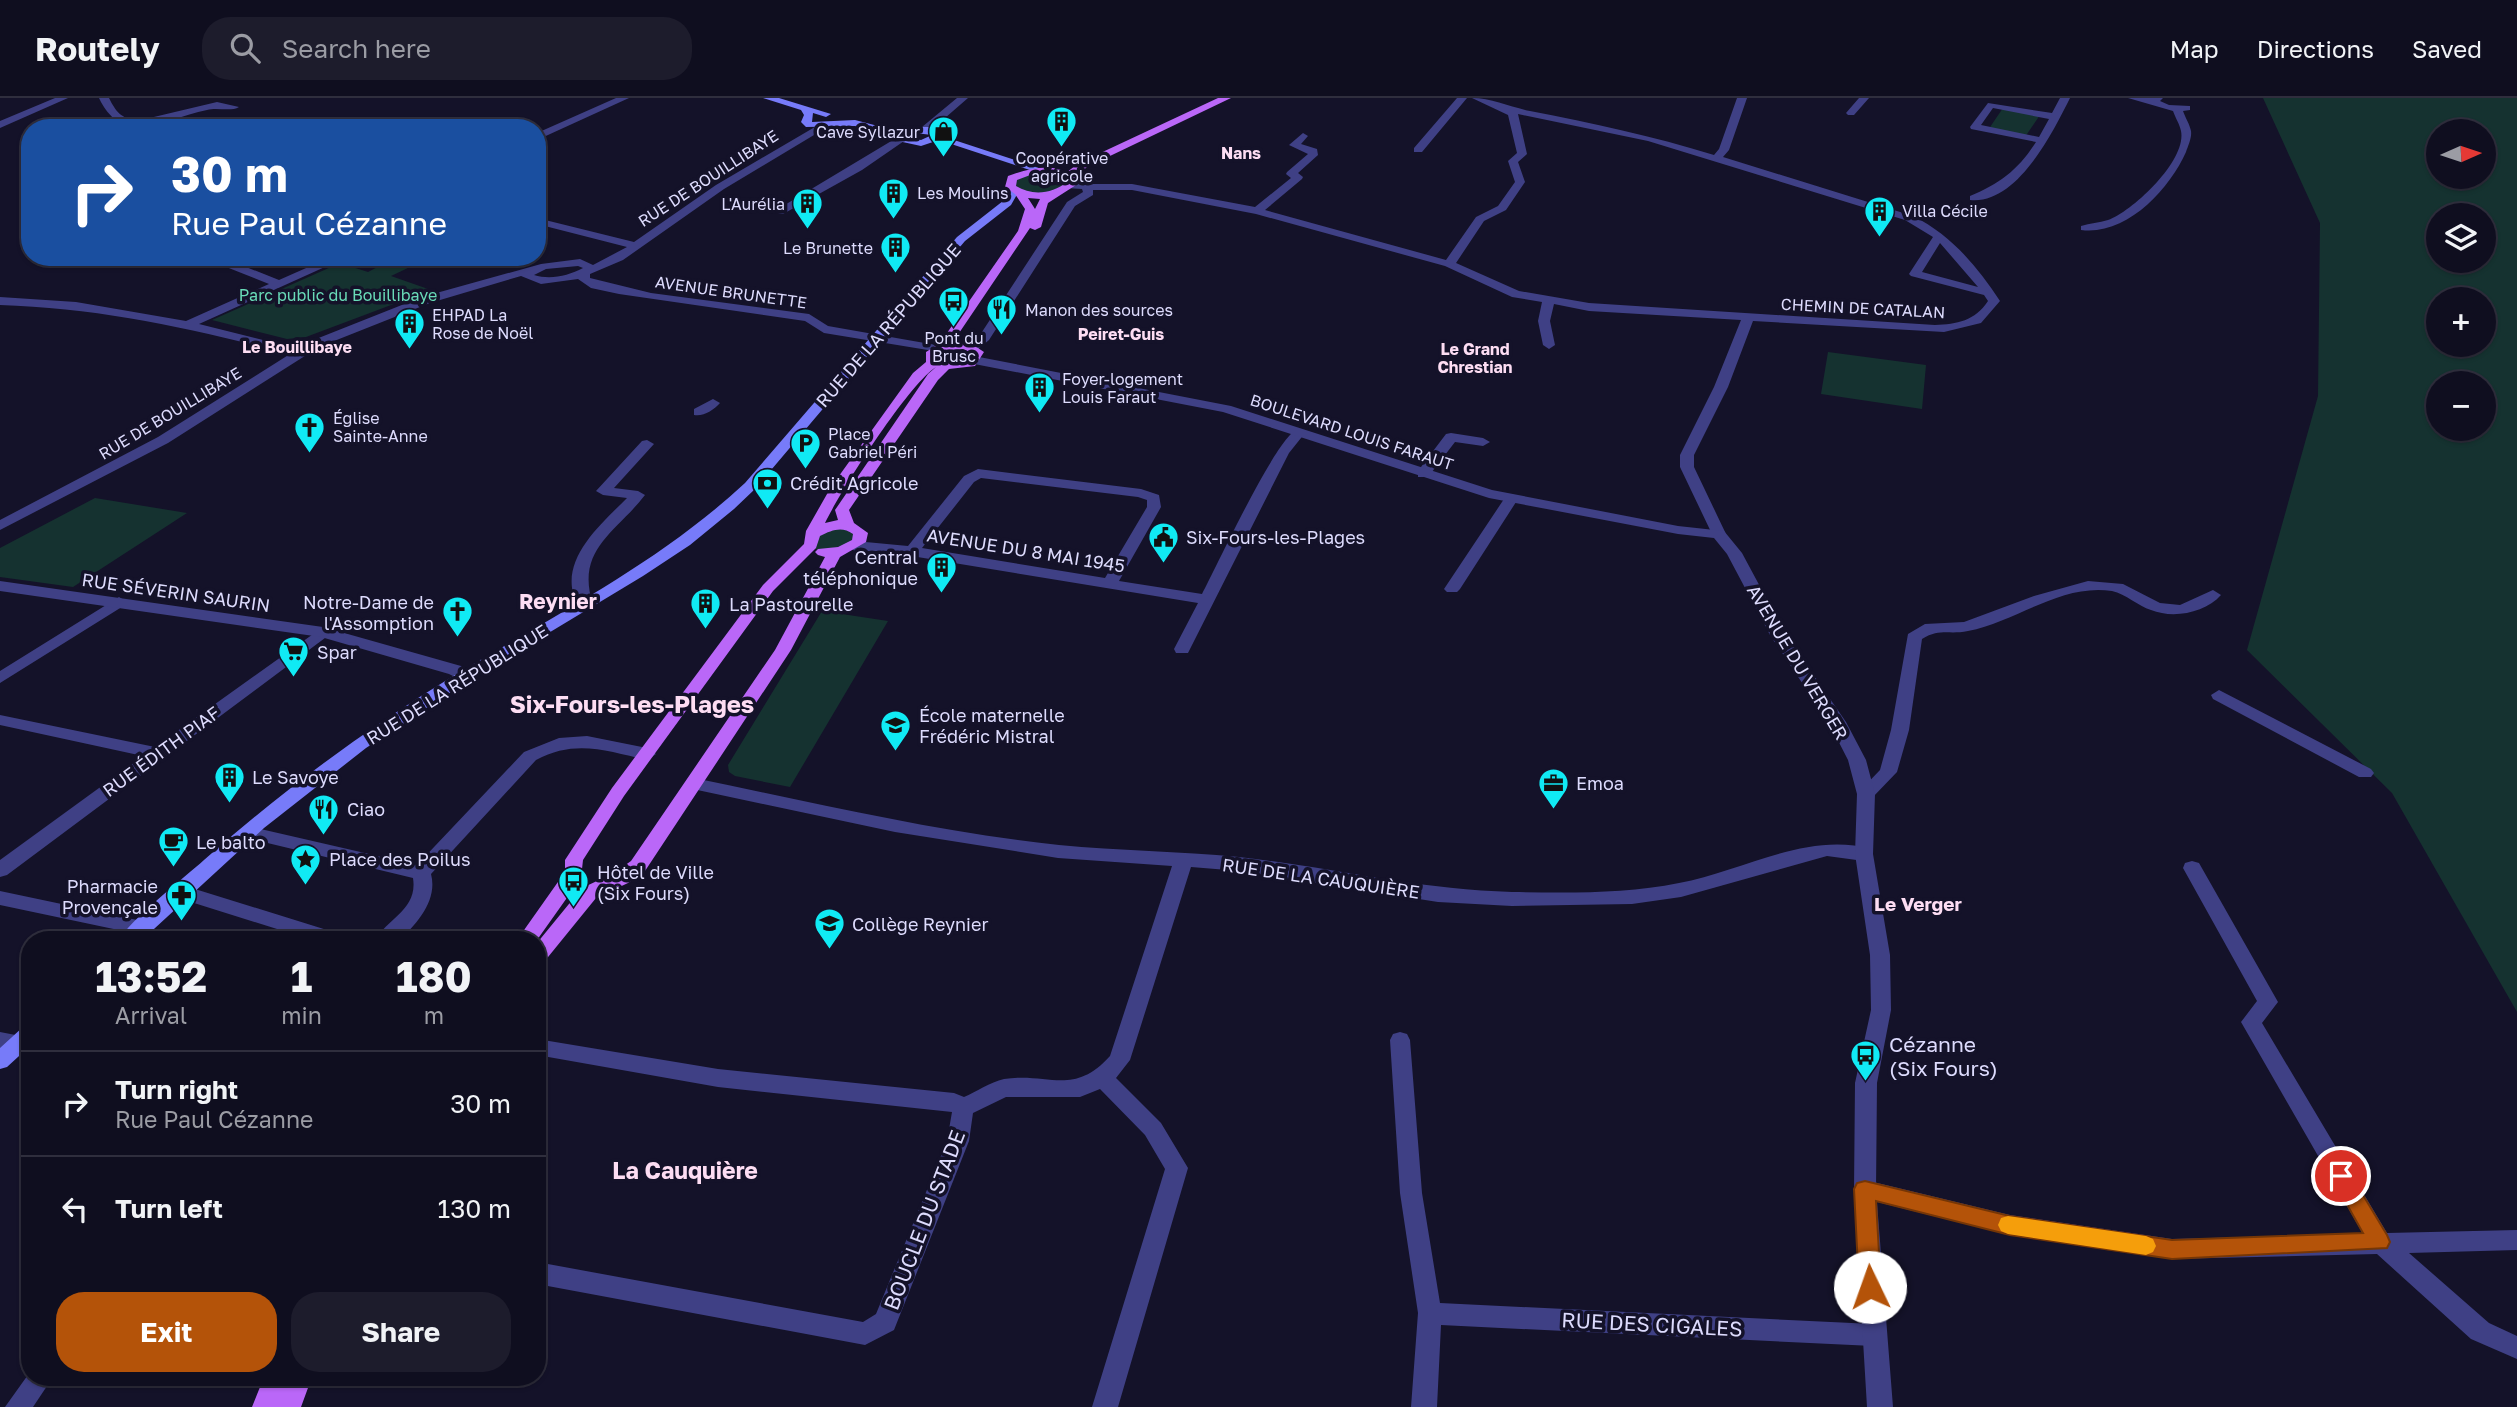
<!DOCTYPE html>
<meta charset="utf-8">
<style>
body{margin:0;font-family:"Golos Text",sans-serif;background:#1d1c2c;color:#f1f3f6;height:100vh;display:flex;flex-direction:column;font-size:26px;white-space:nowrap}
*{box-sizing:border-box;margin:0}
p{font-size:23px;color:#9b9ca4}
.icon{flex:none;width:38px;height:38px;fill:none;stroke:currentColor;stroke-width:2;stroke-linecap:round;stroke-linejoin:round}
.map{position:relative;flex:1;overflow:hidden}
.side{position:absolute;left:21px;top:833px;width:525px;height:455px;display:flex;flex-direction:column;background:#0f0e1f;border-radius:28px;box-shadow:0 2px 5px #0004,0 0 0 2px #2f2e3d}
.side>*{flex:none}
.hud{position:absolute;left:21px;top:21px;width:525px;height:147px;border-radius:28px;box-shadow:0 2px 5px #0004,0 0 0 2px #2f2e3d;background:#1a4fa0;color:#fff;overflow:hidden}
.needle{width:46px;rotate:87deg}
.fabs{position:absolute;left:2426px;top:21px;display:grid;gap:14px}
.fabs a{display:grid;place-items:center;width:70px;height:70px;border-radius:50%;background:#0f0e1f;box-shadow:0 2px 5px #0004,0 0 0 2px #2f2e3d;font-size:35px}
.pin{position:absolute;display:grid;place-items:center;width:60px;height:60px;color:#fff;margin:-30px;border:4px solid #fff;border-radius:50%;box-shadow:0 2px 7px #0007}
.me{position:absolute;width:77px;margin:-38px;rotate:357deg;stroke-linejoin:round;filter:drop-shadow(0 0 5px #0008)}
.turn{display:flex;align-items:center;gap:24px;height:147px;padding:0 35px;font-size:32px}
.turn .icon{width:91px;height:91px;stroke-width:2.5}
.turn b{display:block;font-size:49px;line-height:60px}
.eta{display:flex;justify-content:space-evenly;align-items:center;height:119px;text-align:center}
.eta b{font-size:42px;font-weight:700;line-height:49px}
.primary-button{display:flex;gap:14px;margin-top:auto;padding:14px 35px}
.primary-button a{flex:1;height:80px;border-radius:28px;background:#b45309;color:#fff;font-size:28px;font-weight:700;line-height:80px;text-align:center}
.primary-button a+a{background:#1d1c2c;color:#f1f3f6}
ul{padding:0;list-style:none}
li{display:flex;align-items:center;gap:21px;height:105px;padding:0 35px;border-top:2px solid #2f2e3d}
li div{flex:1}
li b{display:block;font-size:26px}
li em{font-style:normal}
header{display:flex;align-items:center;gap:42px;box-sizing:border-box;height:98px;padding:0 35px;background:#0f0e1f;border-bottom:2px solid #2f2e3d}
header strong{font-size:33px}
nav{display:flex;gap:38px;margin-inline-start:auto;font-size:24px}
.search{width:490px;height:63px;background:#1d1c2c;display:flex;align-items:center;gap:18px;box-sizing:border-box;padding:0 24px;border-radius:28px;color:#9b9ca4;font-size:26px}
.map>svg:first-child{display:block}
.green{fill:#153230;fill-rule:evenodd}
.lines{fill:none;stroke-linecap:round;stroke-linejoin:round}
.minor{fill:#3f4085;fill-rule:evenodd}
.tertiary{fill:#3f4085;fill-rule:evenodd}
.secondary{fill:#777bf9;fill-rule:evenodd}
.primary{fill:#ba67f8;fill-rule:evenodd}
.route{fill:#b45309;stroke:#753606;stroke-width:2}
.slow{fill:#f59e0b}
.labels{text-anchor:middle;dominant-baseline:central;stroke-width:7;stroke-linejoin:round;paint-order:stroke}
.far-poi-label{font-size:16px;fill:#dddbfd;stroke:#141229;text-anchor:start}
.far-neighbourhood-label{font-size:16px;font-weight:bold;fill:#fdddf3;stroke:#141229}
.far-street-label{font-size:16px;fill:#dddbfd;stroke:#141229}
.far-park-label{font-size:16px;fill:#69dbb8;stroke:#141229}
.street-label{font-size:18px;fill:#dddbfd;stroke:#141229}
.poi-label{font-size:18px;fill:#dddbfd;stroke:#141229;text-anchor:start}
.neighbourhood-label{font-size:19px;font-weight:bold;fill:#fdddf3;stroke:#141229}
.quarter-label{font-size:21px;font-weight:bold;fill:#fdddf3;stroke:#141229}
.near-poi-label{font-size:21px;fill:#dddbfd;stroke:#141229;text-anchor:start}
.near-street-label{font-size:21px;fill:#dddbfd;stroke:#141229}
.near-neighbourhood-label{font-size:23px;font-weight:bold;fill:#fdddf3;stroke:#141229}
.district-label{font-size:24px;font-weight:bold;fill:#fdddf3;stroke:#141229}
</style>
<header>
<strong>Routely</strong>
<div class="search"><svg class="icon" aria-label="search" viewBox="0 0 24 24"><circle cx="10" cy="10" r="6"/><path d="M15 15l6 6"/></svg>Search here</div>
<nav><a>Map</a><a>Directions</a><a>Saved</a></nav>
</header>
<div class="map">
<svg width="2517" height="1309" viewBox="0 0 2517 1309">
<rect width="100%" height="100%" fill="#141229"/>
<path class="green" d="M 2263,0 L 2517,0 L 2517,914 L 2392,695 L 2247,552 L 2318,298 L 2320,125 ZM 2438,33 L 2483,33 L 2483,79 L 2438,79 ZM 2438,117 L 2483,117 L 2483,163 L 2438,163 ZM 2438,201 L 2483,201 L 2483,247 L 2438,247 ZM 2438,285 L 2483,285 L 2483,331 L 2438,331 Z
M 2003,10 L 2040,17 L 2025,39 L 1988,32 Z
M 1047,72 L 1073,83 L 1052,96 L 1014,93 L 1012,80 Z
M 420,159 L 429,160 L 391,178 L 431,192 L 306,239 L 287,241 L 212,222 L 340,165 L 368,174 L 387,164 Z
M 1828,254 L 1926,267 L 1922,311 L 1821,296 Z
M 95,400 L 187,415 L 73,489 L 0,479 L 0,450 Z
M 847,427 L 859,444 L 820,453 L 814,450 L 811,439 Z
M 822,513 L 888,523 L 790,689 L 735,678 L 729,674 L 728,667 Z"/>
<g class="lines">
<path class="minor" d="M 99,0 L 109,0 C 116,14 121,20 137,23 L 217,4 L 239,9 C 231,14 217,9 207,12 C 166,20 123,51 99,0 Z
M 616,0 L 629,0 L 537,42 L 537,35 Z
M 1457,0 L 1467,0 L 1422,54 L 1414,54 L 1414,50 Z
M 1472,0 C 1492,0 1510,9 1530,13 C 1592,25 1653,38 1714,57 L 1719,51 L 1737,0 L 1747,0 L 1729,52 L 1723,59 L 1913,118 C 1951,137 1977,168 2000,203 L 1981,225 L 1944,234 L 1753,223 L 1728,289 L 1694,357 L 1694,369 L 1726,436 L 1719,440 L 1712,436 L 1680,369 L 1680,357 L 1714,289 L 1741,222 L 1589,213 L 1554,206 L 1550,223 L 1555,247 L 1549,251 L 1543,247 L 1538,223 L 1542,204 L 1512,199 L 1445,168 L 1256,116 L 1132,92 L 1093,92 L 1093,97 L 1075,108 L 989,242 L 977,252 L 967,249 L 980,237 L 1067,104 L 1083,94 L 1082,91 L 1066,90 L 1066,86 L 1132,86 L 1255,109 L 1291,80 L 1286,76 L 1287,74 L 1308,56 L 1289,47 L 1303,35 L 1308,38 L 1301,46 L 1317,51 L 1318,57 L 1298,75 L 1303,79 L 1302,81 L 1265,112 L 1446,162 L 1476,119 L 1498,108 L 1515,84 L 1508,63 L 1517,55 L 1508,17 ZM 1518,16 L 1648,43 L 1905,122 L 1933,139 L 1909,176 L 1911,178 L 1984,197 L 1988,203 C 1975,223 1957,226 1935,227 L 1589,205 L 1519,193 L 1456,165 L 1484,123 L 1506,112 L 1525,84 L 1518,64 L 1527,56 ZM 1940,145 L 1978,189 L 1922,174 Z
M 1859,0 L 1869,0 L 1854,17 L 1848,17 L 1846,15 Z
M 2060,0 L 2070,0 C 2053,34 2017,107 1970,102 L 1970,98 C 2000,86 2019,71 2036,44 L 1971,31 L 1970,29 L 1988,5 L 2052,15 ZM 1993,10 L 2049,21 L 2039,39 L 1981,27 Z
M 2128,0 L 2163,0 L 2160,3 L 2169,7 L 2190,8 L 2190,12 L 2183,13 C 2185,19 2190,27 2191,33 C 2192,40 2188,48 2186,54 C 2169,92 2126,138 2081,132 L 2081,128 C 2090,125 2099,125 2108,122 C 2133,113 2187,62 2181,33 C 2180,27 2175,19 2173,13 Z
M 820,26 L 829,28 L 724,91 L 623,162 L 590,176 L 590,180 L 651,195 L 809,216 L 828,228 L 936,247 L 940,248 L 940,254 L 824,235 L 805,223 L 619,196 L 591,190 L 578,181 L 541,186 L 521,178 L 430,205 L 319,249 L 168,345 L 0,432 L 0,422 L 158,339 L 290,256 C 194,231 100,210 0,207 L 0,199 L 76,204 L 186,223 L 269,186 L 211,163 L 210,159 L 221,159 L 279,182 L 331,159 L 347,159 L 199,226 L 299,251 L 311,243 L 422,199 L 541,166 L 580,161 L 593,167 L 627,149 L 537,126 L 537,120 L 634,144 L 716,87 ZM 578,168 L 583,170 C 568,178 550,182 534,177 L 546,171 Z
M 898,39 L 907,41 L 862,72 L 783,116 L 773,114 Z
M 713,301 L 720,305 C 714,312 703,319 694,317 L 694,311 Z
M 1298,331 L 1305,335 L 1289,355 L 1188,555 L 1176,555 L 1174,551 L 1198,505 L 881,453 L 855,453 L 847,448 L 855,443 L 908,448 L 964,378 L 978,371 L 1141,391 L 1159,397 L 1161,409 L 1119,483 L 1202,496 C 1216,470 1277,337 1298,331 ZM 981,380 L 1138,399 L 1147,402 L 1147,409 L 1105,480 L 922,450 L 974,384 Z
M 1451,335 L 1483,340 L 1490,344 L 1483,348 L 1455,344 L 1428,379 L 1418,379 L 1418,373 L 1446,336 Z
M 647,342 L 654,346 L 614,390 L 638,393 L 645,397 C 616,435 575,451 593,507 L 585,512 L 579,510 C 554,466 598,429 627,400 L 603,397 L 596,393 L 642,343 Z
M 1511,397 L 1518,401 L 1460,491 L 1457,494 L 1447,494 L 1444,491 L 1506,398 Z
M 2088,483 L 2123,486 L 2160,505 L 2180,507 L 2213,492 L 2221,497 C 2205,515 2173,521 2151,512 C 2138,508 2126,496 2112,493 C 2061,485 2016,524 1968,533 C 1949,537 1940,530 1922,541 L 1909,632 L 1897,674 L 1872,700 L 1860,700 L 1857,696 L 1880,672 L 1891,632 L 1908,536 L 1925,526 L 1964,524 L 2034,498 Z
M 119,499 L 127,504 L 125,507 L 0,585 L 0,573 Z
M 323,529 L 329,531 L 331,534 L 329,537 L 7,777 L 0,779 L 0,762 L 143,658 L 0,627 L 0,617 L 155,649 Z
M 2219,592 L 2371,671 L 2374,675 L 2371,679 L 2359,679 L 2213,601 L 2211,597 Z
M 587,638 L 647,650 L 656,656 L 647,662 C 606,653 576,641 536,662 L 431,776 C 438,802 417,826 399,842 L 375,842 C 388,820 418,811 413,780 L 247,740 L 238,734 L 247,728 L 417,767 L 524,654 L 559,640 Z
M 694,680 C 815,705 936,734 1059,747 C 1119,753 1179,753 1239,759 C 1330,769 1419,792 1512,794 C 1567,795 1625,796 1679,785 C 1741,774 1807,733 1871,751 L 1873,756 L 1871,761 L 1864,763 L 1827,758 L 1681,799 L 1632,806 L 1512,808 L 1438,804 L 1240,773 L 1191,769 L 1130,962 L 1116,980 L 1161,1025 L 1188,1070 L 1118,1309 L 1092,1309 L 1165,1071 L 1145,1037 L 1100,991 L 1080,999 L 1006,999 L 973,1015 L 969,1043 L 894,1232 L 865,1247 L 537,1186 L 537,1164 L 863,1224 L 876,1216 L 947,1043 L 952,1014 L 718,989 L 537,957 L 537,941 L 718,971 L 954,995 L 964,999 C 976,994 990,984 1004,981 C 1049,974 1073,999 1110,958 L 1172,768 L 1058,760 L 895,734 L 688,690 L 685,686 Z
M 2192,763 L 2199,765 L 2278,904 L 2262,925 L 2387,1135 L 2517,1132 L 2517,1152 L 2409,1155 L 2489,1225 L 2517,1238 L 2517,1261 L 2471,1241 L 2377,1156 L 2172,1161 L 2010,1137 L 1857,1099 L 1854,1092 L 1857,1085 L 1865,1082 L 2010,1117 L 2172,1141 L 2363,1136 L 2241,924 L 2257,903 L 2183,770 L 2185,765 Z
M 182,787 L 343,837 L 346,842 L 312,842 L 175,799 L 172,794 L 175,789 Z
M 0,793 L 142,823 L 149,825 L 152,830 L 149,835 L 142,837 L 0,807 Z
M 0,934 L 26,939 L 29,945 L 26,951 L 19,953 L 0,950 Z
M 1400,934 L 1407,936 L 1410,942 L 1422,1095 L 1440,1205 L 1873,1226 L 1882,1229 L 1885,1237 L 1882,1245 L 1873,1248 L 1441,1227 L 1437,1309 L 1411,1309 L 1418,1215 L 1400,1095 L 1390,942 L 1393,936 Z
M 30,1274 L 30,1279 L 53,1279 L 33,1309 L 5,1309 Z"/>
<path class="tertiary" d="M 55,0 L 68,0 L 0,30 L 0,23 Z
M 957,0 L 968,0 L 930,33 L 922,33 L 922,29 Z
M 974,258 L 1231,308 L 1492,392 L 1678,428 L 1724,433 L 1742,455 L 1786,537 L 1846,624 L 1866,662 L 1875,696 L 1873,756 L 1890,857 L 1891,912 L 1877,985 L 1876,1092 L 1893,1309 L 1867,1309 L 1854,1092 L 1855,985 L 1871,912 L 1870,857 L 1855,756 L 1857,696 L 1848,662 L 1829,625 L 1770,537 L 1727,456 L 1714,440 L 1678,436 L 1489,400 L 1223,314 L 969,265 L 968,262 Z
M 0,483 L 323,529 L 461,568 L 473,579 L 465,584 L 449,576 L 321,539 L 0,493 Z"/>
<path class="secondary" d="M 763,0 L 779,0 L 831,16 L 826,19 L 813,15 L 812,24 L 855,22 L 901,34 L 913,29 L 931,29 L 951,41 L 1045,72 L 1036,74 L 939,42 L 921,48 L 898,43 L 897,39 L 855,28 L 806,29 L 801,24 L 804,17 L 801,12 ZM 915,35 L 932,37 L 921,42 L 907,39 Z
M 1010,91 L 1019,93 L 1011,107 L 965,143 L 755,391 L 734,411 L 690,447 L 643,478 L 464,586 L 366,650 L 264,730 L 142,842 L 119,842 C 130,822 184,780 204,762 C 281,694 362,634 450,580 C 551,519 658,466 745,385 L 957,139 L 1003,103 Z
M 30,927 L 30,948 L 7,969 L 0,971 L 0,950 L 23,929 Z"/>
<path class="primary" d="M 1218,0 L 1231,0 L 1087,69 L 1076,78 L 1076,87 L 1048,105 L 1041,129 L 1035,132 L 1030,130 L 953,244 L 969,244 L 984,254 L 975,268 L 949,271 L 938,282 L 849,412 L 854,425 L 868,435 L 866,444 L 840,459 L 791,552 L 645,773 L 628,785 L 596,800 L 544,864 L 537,866 L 537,845 L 582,790 L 614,775 L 631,763 L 775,552 L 825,459 L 818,457 L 815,454 L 818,451 L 838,449 L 852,442 L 853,436 C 842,428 832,432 820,438 L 816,450 L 773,493 L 624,698 L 583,762 L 581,780 L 537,842 L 517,842 L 565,774 L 565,762 L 612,690 L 763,487 L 804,446 L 806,433 L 831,389 L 913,275 L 926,264 L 926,254 L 940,245 L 1018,133 L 1025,111 L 1015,96 L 1005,89 L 1008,78 C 1028,71 1047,65 1067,74 L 1079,65 ZM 1033,76 L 1054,76 L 1067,84 C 1052,96 1032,98 1016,88 L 1017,82 ZM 1028,100 L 1040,101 L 1035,111 ZM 963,251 L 971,255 L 966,262 L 946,264 L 937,260 L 947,252 ZM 936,269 L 928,276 L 835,412 L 838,422 L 825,425 C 841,392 908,287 936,269 Z
M 264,1279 L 312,1279 L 301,1309 L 252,1309 Z"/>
</g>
<path class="route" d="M 2341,1069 L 2348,1072 L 2387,1137 L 2390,1144 L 2387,1150 L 2172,1161 L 2010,1137 L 1876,1103 L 1881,1189 L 1878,1196 L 1870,1199 L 1863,1196 L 1859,1189 L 1854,1091 L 1857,1085 L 1865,1083 L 2010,1118 L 2172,1142 L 2363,1135 L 2331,1078 L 2334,1072 Z"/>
<path class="slow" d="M 2008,1118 L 2146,1138 L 2153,1141 L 2156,1148 L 2153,1154 L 2146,1157 L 2008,1136 L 2001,1133 L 1998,1127 L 2001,1120 Z"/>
<defs>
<symbol id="building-pin" viewBox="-11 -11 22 30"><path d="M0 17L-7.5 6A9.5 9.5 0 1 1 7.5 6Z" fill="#10eaf4" stroke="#141229"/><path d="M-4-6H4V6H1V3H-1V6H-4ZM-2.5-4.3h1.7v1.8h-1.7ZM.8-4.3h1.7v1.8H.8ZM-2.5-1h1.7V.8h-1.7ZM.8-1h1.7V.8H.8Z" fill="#111"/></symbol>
<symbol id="shop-pin" viewBox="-11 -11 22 30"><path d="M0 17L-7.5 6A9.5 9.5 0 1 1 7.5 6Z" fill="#10eaf4" stroke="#141229"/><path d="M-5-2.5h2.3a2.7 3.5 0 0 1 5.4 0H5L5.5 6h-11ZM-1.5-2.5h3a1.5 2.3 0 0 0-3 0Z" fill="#111"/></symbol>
<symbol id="bus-pin" viewBox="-11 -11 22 30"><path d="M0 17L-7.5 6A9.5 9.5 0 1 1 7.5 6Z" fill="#10eaf4" stroke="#141229"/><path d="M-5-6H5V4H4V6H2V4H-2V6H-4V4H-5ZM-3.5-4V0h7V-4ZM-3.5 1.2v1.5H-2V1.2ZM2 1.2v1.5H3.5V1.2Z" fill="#111"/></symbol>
<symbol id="restaurant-pin" viewBox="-11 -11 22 30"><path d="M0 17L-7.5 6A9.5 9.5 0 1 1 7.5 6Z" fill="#10eaf4" stroke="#141229"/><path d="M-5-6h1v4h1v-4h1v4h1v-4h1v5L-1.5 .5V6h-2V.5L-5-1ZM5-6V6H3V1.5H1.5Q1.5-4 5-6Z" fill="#111"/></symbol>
<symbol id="church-pin" viewBox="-11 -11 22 30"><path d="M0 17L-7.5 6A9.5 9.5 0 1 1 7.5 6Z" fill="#10eaf4" stroke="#141229"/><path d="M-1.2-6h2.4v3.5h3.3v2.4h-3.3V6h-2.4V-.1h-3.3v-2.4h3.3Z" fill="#111"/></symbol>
<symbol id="parking-pin" viewBox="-11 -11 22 30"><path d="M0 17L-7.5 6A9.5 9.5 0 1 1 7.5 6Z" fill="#10eaf4" stroke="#141229"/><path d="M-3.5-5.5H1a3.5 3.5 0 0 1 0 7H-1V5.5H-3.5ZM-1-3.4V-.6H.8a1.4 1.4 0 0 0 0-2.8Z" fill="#111"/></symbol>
<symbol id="bank-pin" viewBox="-11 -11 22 30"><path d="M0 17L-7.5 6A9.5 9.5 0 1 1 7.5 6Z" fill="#10eaf4" stroke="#141229"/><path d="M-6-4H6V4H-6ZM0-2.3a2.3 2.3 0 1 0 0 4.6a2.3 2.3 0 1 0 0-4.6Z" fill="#111"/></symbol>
<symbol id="civic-pin" viewBox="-11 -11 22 30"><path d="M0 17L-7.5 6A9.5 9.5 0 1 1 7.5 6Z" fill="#10eaf4" stroke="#141229"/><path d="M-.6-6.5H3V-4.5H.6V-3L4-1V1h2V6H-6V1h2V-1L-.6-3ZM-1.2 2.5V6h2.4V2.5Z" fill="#111"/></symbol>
<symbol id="supermarket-pin" viewBox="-11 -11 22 30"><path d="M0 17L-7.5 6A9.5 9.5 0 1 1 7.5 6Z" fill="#10eaf4" stroke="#141229"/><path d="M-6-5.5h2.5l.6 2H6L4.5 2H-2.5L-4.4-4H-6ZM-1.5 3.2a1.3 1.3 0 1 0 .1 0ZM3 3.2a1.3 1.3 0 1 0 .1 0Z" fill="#111"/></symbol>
<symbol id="school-pin" viewBox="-11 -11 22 30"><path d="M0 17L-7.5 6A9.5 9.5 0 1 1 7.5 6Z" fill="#10eaf4" stroke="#141229"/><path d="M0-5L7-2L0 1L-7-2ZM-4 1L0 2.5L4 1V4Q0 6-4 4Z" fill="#111"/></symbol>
<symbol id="office-pin" viewBox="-11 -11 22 30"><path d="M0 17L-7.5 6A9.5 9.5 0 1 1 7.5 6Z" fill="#10eaf4" stroke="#141229"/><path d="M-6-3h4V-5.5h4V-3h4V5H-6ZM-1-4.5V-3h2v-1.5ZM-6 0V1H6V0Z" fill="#111"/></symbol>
<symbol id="cafe-pin" viewBox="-11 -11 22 30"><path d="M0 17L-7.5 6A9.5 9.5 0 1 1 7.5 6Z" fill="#10eaf4" stroke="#141229"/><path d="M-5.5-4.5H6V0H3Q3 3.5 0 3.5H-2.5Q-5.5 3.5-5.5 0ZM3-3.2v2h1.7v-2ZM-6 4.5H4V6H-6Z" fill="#111"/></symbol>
<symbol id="sight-pin" viewBox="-11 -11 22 30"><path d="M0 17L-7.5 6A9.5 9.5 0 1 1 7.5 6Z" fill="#10eaf4" stroke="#141229"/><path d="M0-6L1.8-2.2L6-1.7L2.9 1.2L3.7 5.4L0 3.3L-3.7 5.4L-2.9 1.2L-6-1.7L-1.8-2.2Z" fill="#111"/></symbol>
<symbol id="pharmacy-pin" viewBox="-11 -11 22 30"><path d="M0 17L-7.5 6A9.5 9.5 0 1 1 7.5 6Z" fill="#10eaf4" stroke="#141229"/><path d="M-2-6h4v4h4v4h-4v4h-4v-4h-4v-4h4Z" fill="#111"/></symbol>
</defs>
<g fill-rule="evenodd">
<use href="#building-pin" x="1044" y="6" width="35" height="47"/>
<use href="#shop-pin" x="926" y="16" width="35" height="47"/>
<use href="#building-pin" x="876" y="78" width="35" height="47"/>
<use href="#building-pin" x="790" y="88" width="35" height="47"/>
<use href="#building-pin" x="1862" y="96" width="35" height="47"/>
<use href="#building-pin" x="878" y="132" width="35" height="47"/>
<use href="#bus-pin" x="936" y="186" width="35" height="47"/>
<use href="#restaurant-pin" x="984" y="194" width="35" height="47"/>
<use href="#building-pin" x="392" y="208" width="35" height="47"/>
<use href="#building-pin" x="1022" y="272" width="35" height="47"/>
<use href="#church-pin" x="292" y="312" width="35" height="47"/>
<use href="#parking-pin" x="788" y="328" width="35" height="47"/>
<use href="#bank-pin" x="750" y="368" width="35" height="47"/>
<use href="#civic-pin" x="1146" y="422" width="35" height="47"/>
<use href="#building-pin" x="924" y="452" width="35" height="47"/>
<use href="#building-pin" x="688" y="488" width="35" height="47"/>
<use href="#church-pin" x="440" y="496" width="35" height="47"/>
<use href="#supermarket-pin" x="276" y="536" width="35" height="47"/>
<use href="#school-pin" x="878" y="610" width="35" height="47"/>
<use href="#building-pin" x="212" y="662" width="35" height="47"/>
<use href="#office-pin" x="1536" y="668" width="35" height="47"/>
<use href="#restaurant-pin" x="306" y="694" width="35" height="47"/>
<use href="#cafe-pin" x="156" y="726" width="35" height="47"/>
<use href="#sight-pin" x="288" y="744" width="35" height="47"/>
<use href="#bus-pin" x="556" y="766" width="35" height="47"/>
<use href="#pharmacy-pin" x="164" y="780" width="35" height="47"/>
<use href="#school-pin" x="812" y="808" width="35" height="47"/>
<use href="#bus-pin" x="1848" y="940" width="35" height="47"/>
</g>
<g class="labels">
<g class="far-poi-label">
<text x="920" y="34" text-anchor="end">Cave Syllazur</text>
<text x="1062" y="60" text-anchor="middle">Coopérative<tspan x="1062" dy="18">agricole</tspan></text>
<text x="917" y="95">Les Moulins</text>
<text x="785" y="106" text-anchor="end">L'Aurélia</text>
<text x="1902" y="113">Villa Cécile</text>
<text x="873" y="150" text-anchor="end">Le Brunette</text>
<text x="1025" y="212">Manon des sources</text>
<text x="432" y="217">EHPAD La<tspan x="432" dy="18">Rose de Noël</tspan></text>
<text x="954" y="240" text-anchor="middle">Pont du<tspan x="954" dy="18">Brusc</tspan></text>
<text x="1062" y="281">Foyer-logement<tspan x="1062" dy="18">Louis Faraut</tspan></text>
<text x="333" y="320">Église<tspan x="333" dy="18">Sainte-Anne</tspan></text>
<text x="828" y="336">Place<tspan x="828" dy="18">Gabriel Péri</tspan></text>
</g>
<g class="far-neighbourhood-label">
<text x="1241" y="55">Nans</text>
<text x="1121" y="236">Peiret-Guis</text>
<text x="297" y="249">Le Bouillibaye</text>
<text x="1475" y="251">Le Grand<tspan x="1475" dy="18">Chrestian</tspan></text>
</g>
<g class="far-street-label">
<text transform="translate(708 80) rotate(-33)">RUE DE BOUILLIBAYE</text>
<text transform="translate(731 194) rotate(8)">AVENUE BRUNETTE</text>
<text transform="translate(1863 210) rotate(3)">CHEMIN DE CATALAN</text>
<text transform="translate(170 315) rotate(-31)">RUE DE BOUILLIBAYE</text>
<text transform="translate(1352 334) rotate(18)">BOULEVARD LOUIS FARAUT</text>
</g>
<g class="far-park-label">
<text x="338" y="197">Parc public du Bouillibaye</text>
</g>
<g class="street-label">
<text transform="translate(888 227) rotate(-49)">RUE DE LA RÉPUBLIQUE</text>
<text transform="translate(1026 452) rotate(9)">AVENUE DU 8 MAI 1945</text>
<text transform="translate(176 494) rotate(8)">RUE SÉVERIN SAURIN</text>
<text transform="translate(1798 564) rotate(59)">AVENUE DU VERGER</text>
<text transform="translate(457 586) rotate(-32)">RUE DE LA RÉPUBLIQUE</text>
<text transform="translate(161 653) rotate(-36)">RUE ÉDITH PIAF</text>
<text transform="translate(1321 780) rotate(8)">RUE DE LA CAUQUIÈRE</text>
</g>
<g class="poi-label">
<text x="790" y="385">Crédit Agricole</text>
<text x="1186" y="439">Six-Fours-les-Plages</text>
<text x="918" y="459" text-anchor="end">Central<tspan x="918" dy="21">téléphonique</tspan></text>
<text x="434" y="504" text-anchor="end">Notre-Dame de<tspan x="434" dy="21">l'Assomption</tspan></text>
<text x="729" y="506">La Pastourelle</text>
<text x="317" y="554">Spar</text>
<text x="919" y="617">École maternelle<tspan x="919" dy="21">Frédéric Mistral</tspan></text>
<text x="252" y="679">Le Savoye</text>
<text x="1576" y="685">Emoa</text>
<text x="347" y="711">Ciao</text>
<text x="196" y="744">Le balto</text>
<text x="329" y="761">Place des Poilus</text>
<text x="597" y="774">Hôtel de Ville<tspan x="597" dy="21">(Six Fours)</tspan></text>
<text x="158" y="788" text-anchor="end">Pharmacie<tspan x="158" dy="21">Provençale</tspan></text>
<text x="852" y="826">Collège Reynier</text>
</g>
<g class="neighbourhood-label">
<text x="1918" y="805">Le Verger</text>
</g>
<g class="quarter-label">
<text x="558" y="503">Reynier</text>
</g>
<g class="near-poi-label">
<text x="1889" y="946">Cézanne<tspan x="1889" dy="24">(Six Fours)</tspan></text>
</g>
<g class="near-street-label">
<text transform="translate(924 1122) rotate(-69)">BOUCLE DU STADE</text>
<text transform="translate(1652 1226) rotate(3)">RUE DES CIGALES</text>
</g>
<g class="near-neighbourhood-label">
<text x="685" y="1072">La Cauquière</text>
</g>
<g class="district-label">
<text x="632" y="605">Six-Fours-les-Plages</text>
</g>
</g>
</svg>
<div class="fabs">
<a><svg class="needle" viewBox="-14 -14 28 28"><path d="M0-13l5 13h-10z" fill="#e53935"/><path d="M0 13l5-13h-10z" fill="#9b9ca4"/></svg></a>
<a><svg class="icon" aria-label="layers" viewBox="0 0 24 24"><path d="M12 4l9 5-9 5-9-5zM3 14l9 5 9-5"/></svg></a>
<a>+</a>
<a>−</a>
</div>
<div class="pin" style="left:2341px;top:1078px;background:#d93025"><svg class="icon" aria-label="arrive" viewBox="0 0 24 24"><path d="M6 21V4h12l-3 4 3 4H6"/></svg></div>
<svg class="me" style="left:1870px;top:1189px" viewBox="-20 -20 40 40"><circle r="19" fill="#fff"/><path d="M0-13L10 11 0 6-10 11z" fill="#b45309"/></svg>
<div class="hud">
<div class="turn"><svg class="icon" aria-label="right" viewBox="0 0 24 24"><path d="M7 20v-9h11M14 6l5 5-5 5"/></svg><div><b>30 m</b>Rue Paul Cézanne</div></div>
</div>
<section class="side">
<div class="eta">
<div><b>13:52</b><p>Arrival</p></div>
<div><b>1</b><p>min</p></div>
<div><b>180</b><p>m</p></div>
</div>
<ul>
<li><svg class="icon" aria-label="right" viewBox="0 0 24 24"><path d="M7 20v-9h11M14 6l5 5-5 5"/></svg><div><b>Turn right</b><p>Rue Paul Cézanne</p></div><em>30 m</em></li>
<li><svg class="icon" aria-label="left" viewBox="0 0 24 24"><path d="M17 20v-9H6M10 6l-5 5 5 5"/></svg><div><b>Turn left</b></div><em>130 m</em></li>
</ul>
<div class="primary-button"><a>Exit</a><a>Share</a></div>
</section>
</div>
